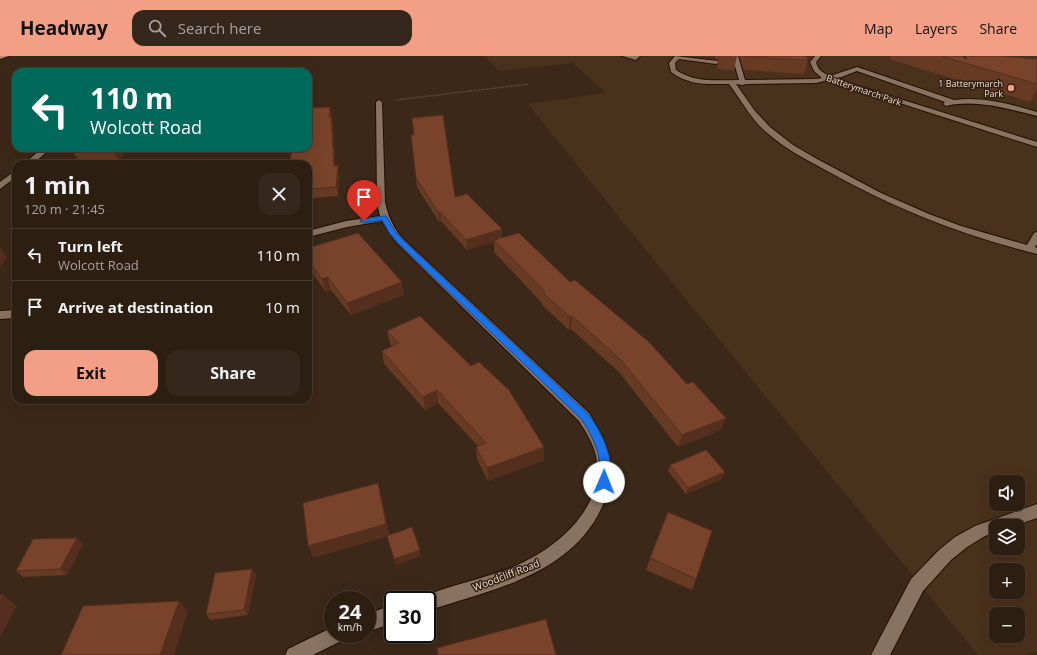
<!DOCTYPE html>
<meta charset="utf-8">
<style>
body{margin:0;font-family:"Open Sans",sans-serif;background:#35271b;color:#f1f3f6;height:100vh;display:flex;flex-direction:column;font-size:15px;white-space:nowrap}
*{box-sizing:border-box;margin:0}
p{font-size:13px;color:#a7a29f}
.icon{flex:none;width:22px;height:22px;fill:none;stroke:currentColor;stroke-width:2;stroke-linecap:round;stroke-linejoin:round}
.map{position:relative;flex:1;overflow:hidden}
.sheet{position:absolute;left:12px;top:104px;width:300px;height:244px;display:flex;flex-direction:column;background:#2d1e12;border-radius:12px;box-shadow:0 4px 16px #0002,0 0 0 1px #483c32}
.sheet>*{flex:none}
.guide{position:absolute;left:12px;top:12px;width:300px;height:84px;border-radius:12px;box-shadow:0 4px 16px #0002,0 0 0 1px #483c32;background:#00695c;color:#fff;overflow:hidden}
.tools{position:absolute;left:989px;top:419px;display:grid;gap:8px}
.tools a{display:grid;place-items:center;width:36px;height:36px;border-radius:8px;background:#2d1e12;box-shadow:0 4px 16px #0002,0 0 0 1px #483c32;font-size:20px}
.speed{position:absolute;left:324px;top:535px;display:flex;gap:8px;font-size:20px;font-weight:700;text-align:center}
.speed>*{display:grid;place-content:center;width:52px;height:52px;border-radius:50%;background:#2d1e12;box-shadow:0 4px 16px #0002,0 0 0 1px #483c32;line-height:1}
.speed small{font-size:10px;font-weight:400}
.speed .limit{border:2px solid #111;border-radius:6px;background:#fff;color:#111}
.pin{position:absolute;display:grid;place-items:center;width:34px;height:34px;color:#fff;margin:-41px -17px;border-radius:50% 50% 50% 0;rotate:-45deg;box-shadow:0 0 4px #0007}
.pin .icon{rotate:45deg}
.me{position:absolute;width:44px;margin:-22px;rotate:1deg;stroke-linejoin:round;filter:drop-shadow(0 0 3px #0008)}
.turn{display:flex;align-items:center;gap:14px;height:84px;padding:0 12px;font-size:18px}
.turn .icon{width:52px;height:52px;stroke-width:2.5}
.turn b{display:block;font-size:28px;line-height:34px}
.round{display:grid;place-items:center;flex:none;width:42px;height:42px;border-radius:12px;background:#35271b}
.summary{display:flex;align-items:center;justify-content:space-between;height:68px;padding:0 12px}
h1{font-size:24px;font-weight:700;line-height:30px}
.primary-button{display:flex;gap:8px;margin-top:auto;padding:8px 12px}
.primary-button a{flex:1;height:46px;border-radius:12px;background:#f39f85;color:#111;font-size:16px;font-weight:700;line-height:46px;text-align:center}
.primary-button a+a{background:#35271b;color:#f1f3f6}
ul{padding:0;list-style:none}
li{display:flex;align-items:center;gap:12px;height:52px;padding:0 12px;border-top:1px solid #483c32}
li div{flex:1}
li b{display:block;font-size:15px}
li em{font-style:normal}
header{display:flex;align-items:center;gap:24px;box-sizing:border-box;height:56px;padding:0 20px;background:#f39f85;color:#111}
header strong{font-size:19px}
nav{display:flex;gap:22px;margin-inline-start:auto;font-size:14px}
.search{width:280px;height:36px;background:#35271b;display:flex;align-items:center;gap:10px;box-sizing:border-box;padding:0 14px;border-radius:12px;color:#a7a29f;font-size:15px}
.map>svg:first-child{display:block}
.built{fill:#4a311c;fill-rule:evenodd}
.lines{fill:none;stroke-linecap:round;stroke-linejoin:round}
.minor-casing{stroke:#221003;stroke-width:2}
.highway-casing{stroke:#221003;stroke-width:2}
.path{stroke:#8e7c6f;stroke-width:1.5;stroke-dasharray:0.5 1.5;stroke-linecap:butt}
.minor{fill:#897260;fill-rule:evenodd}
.highway{fill:#c3885e;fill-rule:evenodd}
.wall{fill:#673a24}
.shaded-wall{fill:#542f1d}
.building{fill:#78432a;stroke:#542f1d}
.route{fill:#1a73e8;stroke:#114b97}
.poi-dot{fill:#f39f85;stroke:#311e0f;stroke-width:1.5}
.labels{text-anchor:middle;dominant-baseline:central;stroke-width:3;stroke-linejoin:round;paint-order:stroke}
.far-poi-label{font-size:9px;fill:#efe1d7;stroke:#311e0f;text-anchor:end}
.far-street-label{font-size:9px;fill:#efe1d7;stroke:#311e0f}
.street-label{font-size:10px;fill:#efe1d7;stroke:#311e0f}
</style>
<header>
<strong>Headway</strong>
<div class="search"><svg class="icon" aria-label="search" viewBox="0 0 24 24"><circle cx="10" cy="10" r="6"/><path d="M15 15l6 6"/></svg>Search here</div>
<nav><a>Map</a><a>Layers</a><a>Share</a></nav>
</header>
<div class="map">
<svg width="1037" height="599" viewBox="0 0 1037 599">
<rect width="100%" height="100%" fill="#3c2818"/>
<path class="built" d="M 485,0 L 1037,0 L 1037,595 L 1026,599 L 978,599 L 666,219 L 528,48 L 606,37 L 573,7 L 499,15 ZM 996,426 L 1018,426 L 1018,448 L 996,448 ZM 996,470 L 1018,470 L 1018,492 L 996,492 ZM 996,514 L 1018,514 L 1018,536 L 996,536 ZM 996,558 L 1018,558 L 1018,580 L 996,580 Z"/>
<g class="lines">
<defs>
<path id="minor" d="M 622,0 L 640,0 L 636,4 Z
M 675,0 L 718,5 L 718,7 L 716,8 L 679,3 L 675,7 L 676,14 C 695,27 717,24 739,24 L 732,0 L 738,0 L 745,24 L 816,23 L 822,22 L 814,15 L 810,6 L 815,0 L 821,0 L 816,6 C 818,14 823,17 830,20 L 857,11 L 954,44 C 981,40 1011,48 1037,56 L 1037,60 C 1007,53 977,43 946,50 L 943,48 L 945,46 L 857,15 L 836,23 L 1037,86 L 1037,91 L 828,24 L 816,27 L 746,28 L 743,29 L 736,28 L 755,55 L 770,71 L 793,89 L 817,103 L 881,137 L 929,158 L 961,170 L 1027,189 L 1034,177 L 1037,176 L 1037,188 L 1035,191 L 1037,192 L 1037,198 C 964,180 895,153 829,116 C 807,104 785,93 766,76 C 751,63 741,44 729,28 C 707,28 690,30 671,16 L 669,7 Z
M 379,44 L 382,46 L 385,146 C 388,160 393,171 402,182 L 589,357 C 610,391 619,413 602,451 C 571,519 491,534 427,555 L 427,544 L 420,544 L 421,541 C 451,529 483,523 513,511 C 556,493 606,452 596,400 C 593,387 586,376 579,365 L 396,186 L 382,165 L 347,171 L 308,181 L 308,175 L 346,165 L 380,160 L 377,146 L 376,46 Z
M 42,92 L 51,92 L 33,108 L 24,108 Z
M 16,114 L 16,121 L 0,133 L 0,126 Z
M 16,254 L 16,262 L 0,263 L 0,255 Z
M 1037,448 L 1037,462 L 1014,470 L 996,470 L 996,476 L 985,480 L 967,491 L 951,504 L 923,535 L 890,599 L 871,599 L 911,523 L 939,494 L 955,481 L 975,470 Z
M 393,549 L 393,567 L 367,576 L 367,558 Z
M 333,571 L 333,578 L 346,578 L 343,584 L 313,599 L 285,599 L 288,593 Z"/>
<path id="highway" d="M 0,0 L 9,0 L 0,3 Z"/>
</defs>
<use href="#minor" class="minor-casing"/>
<use href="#highway" class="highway-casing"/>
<path class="path" d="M 396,44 L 529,28"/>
<use href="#minor" class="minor"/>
<use href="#highway" class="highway"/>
</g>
<path class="wall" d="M 715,0 L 737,0 L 734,14 L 717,13 L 717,9 L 718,4 L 715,3 Z
M 739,0 L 806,0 L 808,4 L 804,18 L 744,14 Z
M 890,0 L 962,0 L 965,3 L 966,0 L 1002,0 L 1037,3 L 1037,43 L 1036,43 L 1030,46 L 892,4 Z
M 330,51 L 332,59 L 332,63 L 333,70 L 335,110 L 339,118 L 338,140 L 312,142 L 309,133 L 311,121 Z
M 411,79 L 455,141 L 502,173 L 502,182 L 721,374 L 678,391 L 619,316 L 571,273 L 569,274 L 542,249 L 542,247 L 494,196 L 494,186 L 467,194 L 441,165 L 439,166 L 417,131 Z
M 128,92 L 118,104 L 78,105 L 72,94 Z
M 308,192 L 404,239 L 351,259 L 331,234 L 326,236 L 308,211 Z
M 387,275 L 544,391 L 544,404 L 488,425 L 477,403 L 476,391 L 478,390 L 438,347 L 425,354 L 384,308 L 382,295 L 392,290 L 390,288 Z
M 670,409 L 725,416 L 722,423 L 686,438 L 668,415 Z
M 83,488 L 67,519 L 23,521 L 16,515 Z
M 650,502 L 696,523 L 692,534 L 646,514 Z
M 252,513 L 256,519 L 248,559 L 210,564 L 206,558 Z"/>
<path class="shaded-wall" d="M 1037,33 L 1037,41 L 1036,43 L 1030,46 Z
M 330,51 L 332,59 L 332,63 L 333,70 L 336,119 L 334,110 L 329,61 Z
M 114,92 L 128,92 L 118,104 L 112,93 Z
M 338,109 L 339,118 L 338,140 L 336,131 Z
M 312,111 L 315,120 L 308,121 L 308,112 Z
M 438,156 L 440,156 L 441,165 L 439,166 Z
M 502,173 L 502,183 L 494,184 L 494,186 L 467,194 L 466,184 Z
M 0,192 L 7,202 L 0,210 Z
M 328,221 L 331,234 L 326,236 L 322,223 Z
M 402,226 L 404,239 L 351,259 L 347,247 Z
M 572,260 L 571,273 L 569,274 L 570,261 Z
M 437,334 L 438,347 L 425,354 L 423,341 Z
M 726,362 L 721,374 L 678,391 L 682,379 Z
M 544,391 L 544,404 L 488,425 L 487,412 Z
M 725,416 L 722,423 L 686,438 L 688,432 Z
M 378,427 L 381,439 L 390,480 L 313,502 L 308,490 Z
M 77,482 L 83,488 L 67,519 L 60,513 Z
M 420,494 L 421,500 L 396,509 L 394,503 Z
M 252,513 L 256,519 L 248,559 L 244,554 Z
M 3,539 L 17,550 L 0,581 L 0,544 Z
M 179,545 L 188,556 L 174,599 L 160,599 Z"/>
<path class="building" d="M 747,0 L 806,0 L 808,4 L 747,1 Z
M 941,0 L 962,0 L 966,4 L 967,0 L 1002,0 L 1037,3 L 1037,28 Z
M 330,51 L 329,61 L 331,61 L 334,110 L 338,109 L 336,131 L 309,133 L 312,111 L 308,112 L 308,108 L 290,108 L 292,92 L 308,92 L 308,55 L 309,52 Z
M 443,59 L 455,141 L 467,138 L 502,173 L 466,184 L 440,156 L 438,156 L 416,122 L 411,79 L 414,79 L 412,62 Z
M 75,92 L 114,92 L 112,93 L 72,94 Z
M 358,177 L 402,226 L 347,247 L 328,221 L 322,223 L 308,204 L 308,192 Z
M 519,177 L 570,226 L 575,224 L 650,287 L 687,328 L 693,326 L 726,362 L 682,379 L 621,304 L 572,260 L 570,261 L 543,237 L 545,236 L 494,184 Z
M 420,260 L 471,310 L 479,306 L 509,334 L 544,391 L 487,412 L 476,391 L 486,387 L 437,334 L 423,341 L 382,295 L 399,287 L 387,275 Z
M 706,394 L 725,416 L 688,432 L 670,409 Z
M 378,427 L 386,468 L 308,490 L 303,447 Z
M 668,456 L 712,475 L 696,523 L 650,502 Z
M 412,471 L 420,494 L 394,503 L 387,480 Z
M 77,482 L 60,513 L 16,515 L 33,483 Z
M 252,513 L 244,554 L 206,558 L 215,517 Z
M 0,539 L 3,539 L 0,544 Z
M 179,545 L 160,599 L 61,599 L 83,550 Z
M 546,563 L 556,599 L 438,599 L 437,592 Z"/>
<path class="route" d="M 384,160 L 386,160 L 395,175 L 402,183 L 588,358 C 601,374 618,409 608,429 L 604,431 L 600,429 C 597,423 600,417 600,410 C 599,394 591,377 581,363 L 397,186 L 390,178 L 382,164 L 364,167 L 360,165 L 364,163 Z"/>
<circle class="poi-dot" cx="1011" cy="32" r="4"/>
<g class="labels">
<g class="far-poi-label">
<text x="1003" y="27">1 Batterymarch<tspan x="1003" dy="10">Park</tspan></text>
</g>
<g class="far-street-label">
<text transform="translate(864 34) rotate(19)">Batterymarch Park</text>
</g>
<g class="street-label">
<text transform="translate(506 519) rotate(-21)">Woodcliff Road</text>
</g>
</g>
</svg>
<div class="tools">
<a><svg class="icon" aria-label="sound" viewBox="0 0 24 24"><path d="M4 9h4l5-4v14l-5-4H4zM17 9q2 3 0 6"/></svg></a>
<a><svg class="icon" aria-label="layers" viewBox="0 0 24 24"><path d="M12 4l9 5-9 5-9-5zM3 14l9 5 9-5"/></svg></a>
<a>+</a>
<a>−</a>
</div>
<div class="speed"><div>24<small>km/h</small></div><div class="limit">30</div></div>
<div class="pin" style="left:364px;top:165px;background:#d93025"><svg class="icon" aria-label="arrive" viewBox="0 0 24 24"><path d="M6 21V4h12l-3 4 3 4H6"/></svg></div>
<svg class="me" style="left:604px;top:426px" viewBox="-20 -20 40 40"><circle r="19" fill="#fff"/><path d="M0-13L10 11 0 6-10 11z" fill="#1a73e8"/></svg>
<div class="guide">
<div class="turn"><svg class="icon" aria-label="left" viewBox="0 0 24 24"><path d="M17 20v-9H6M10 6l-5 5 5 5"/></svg><div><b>110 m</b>Wolcott Road</div></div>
</div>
<section class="sheet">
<div class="summary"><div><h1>1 min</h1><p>120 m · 21:45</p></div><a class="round"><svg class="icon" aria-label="close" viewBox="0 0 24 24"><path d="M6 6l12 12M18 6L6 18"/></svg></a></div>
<ul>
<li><svg class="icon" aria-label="left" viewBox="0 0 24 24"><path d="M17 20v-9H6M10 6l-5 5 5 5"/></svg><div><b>Turn left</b><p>Wolcott Road</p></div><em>110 m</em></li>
<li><svg class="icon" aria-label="arrive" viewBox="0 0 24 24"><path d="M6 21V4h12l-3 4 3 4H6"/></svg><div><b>Arrive at destination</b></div><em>10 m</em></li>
</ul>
<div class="primary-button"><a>Exit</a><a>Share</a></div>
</section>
</div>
